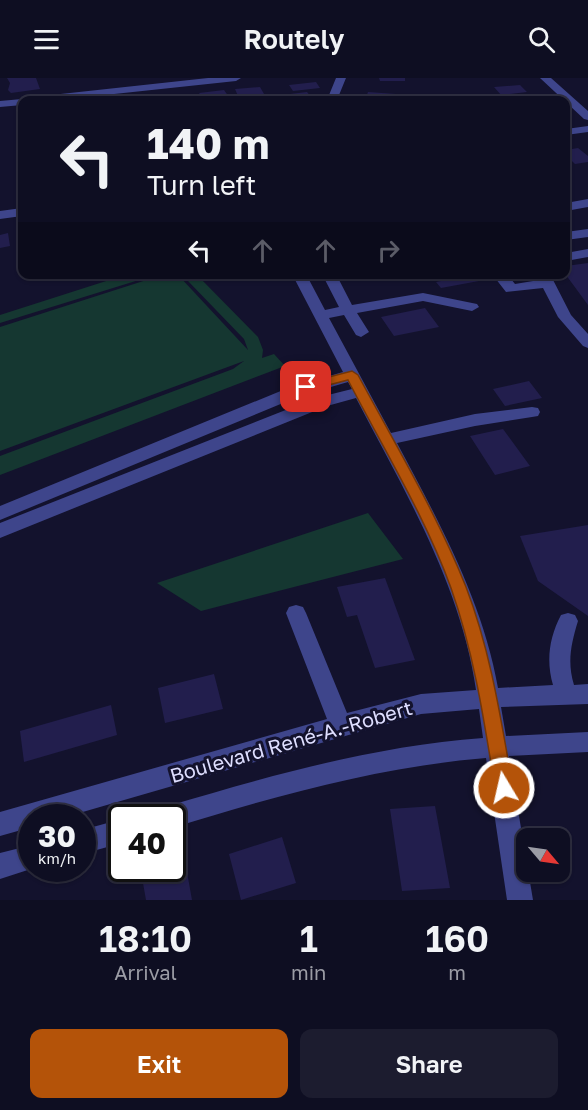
<!DOCTYPE html>
<meta charset="utf-8">
<style>
body{margin:0;font-family:"Golos Text",sans-serif;background:#1c1c2f;color:#f1f3f6;height:100vh;display:flex;flex-direction:column;font-size:22px;white-space:nowrap}
*{box-sizing:border-box;margin:0}
p{font-size:20px;color:#9b9ca5}
.icon{flex:none;width:33px;height:33px;fill:none;stroke:currentColor;stroke-width:2;stroke-linecap:round;stroke-linejoin:round}
.map{position:relative;height:822px;overflow:hidden}
.sheet{display:flex;flex-direction:column;background:#0e0e22;flex:1}
.sheet>*{flex:none}
.top-card{position:absolute;left:18px;top:18px;width:552px;height:183px;border-radius:12px;box-shadow:0 2px 4px #0004,0 0 0 2px #2e2e40;background:#0e0e22;color:#f1f3f6;overflow:hidden}
.needle{width:39px;rotate:119deg}
.fabs{position:absolute;left:516px;top:750px;display:grid;gap:12px}
.fabs a{display:grid;place-items:center;width:54px;height:54px;border-radius:12px;background:#0e0e22;box-shadow:0 2px 4px #0004,0 0 0 2px #2e2e40;font-size:30px}
.speed{position:absolute;left:18px;top:726px;display:flex;gap:12px;font-size:30px;font-weight:700;text-align:center}
.speed>*{display:grid;place-content:center;width:78px;height:78px;border-radius:50%;background:#0e0e22;box-shadow:0 2px 4px #0004,0 0 0 2px #2e2e40;line-height:1}
.speed small{font-size:15px;font-weight:400}
.speed .limit{border:3px solid #111;border-radius:9px;background:#fff;color:#111}
.pin{position:absolute;display:grid;place-items:center;width:51px;height:51px;color:#fff;margin:-26px;border-radius:12px;box-shadow:0 3px 9px #0006}
.me{position:absolute;width:66px;margin:-33px;rotate:351deg;stroke-linejoin:round;filter:drop-shadow(0 0 4px #0008)}
.turn{display:flex;align-items:center;gap:21px;height:126px;padding:0 30px;font-size:27px}
.turn .icon{width:78px;height:78px;stroke-width:2.5}
.turn b{display:block;font-size:42px;line-height:51px}
.lanes{display:flex;align-items:center;height:57px;padding:0 30px;background:#0003;justify-content:center;gap:30px;direction:ltr}
.lanes .off{opacity:.35}
.eta{display:flex;justify-content:space-evenly;align-items:center;height:102px;text-align:center}
.eta b{font-size:36px;font-weight:600;line-height:42px}
.action{display:flex;gap:12px;margin-top:auto;padding:12px 30px}
.action a{flex:1;height:69px;border-radius:12px;background:#b45309;color:#fff;font-size:24px;font-weight:600;line-height:69px;text-align:center}
.action a+a{background:#1c1c2f;color:#f1f3f6}
header{display:flex;justify-content:space-between;align-items:center;height:78px;padding:0 30px;background:#0e0e22;font-size:27px;font-weight:600}
.map>svg:first-child{display:block}
.green{fill:#153731;fill-rule:evenodd}
.building{fill:#221e4d}
.lines{fill:none;stroke-linecap:round;stroke-linejoin:round}
.minor{fill:#3e458b;fill-rule:evenodd}
.route{fill:#b45309;stroke:#753606;stroke-width:1.5}
.labels{text-anchor:middle;dominant-baseline:central;stroke-width:6;stroke-linejoin:round;paint-order:stroke}
.near-street-label{font-size:20px;fill:#dedeff;stroke:#13122d}
</style>
<header><svg class="icon" aria-label="menu" viewBox="0 0 24 24"><path d="M4 6h16M4 12h16M4 18h16"/></svg>Routely<svg class="icon" aria-label="search" viewBox="0 0 24 24"><circle cx="10" cy="10" r="6"/><path d="M15 15l6 6"/></svg></header>
<div class="map">
<svg width="588" height="822" viewBox="0 0 588 822">
<rect width="100%" height="100%" fill="#13122d"/>
<path class="green" d="M 128,196 L 155,197 L 0,245 L 0,237 Z
M 162,197 L 196,197 L 199,199 L 258,259 L 263,272 L 262,280 L 274,276 L 285,288 L 0,397 L 0,378 L 233,291 L 244,283 L 0,373 L 0,249 ZM 179,198 L 188,203 L 244,261 L 248,272 Z
M 368,435 L 403,481 L 201,533 L 157,505 Z"/>
<path class="building" d="M 7,0 L 36,0 L 40,11 L 11,15 L 8,12 L 10,5 Z
M 379,0 L 405,0 L 405,3 L 380,3 Z
M 316,4 L 320,10 L 293,13 L 289,7 Z
M 520,7 L 527,14 L 501,17 L 494,9 Z
M 260,9 L 264,16 L 238,18 L 235,11 Z
M 224,12 L 229,19 L 204,22 L 199,15 Z
M 307,14 L 312,20 L 294,22 L 290,16 Z
M 368,14 L 396,16 L 394,22 L 365,22 Z
M 578,70 L 588,78 L 588,84 L 575,86 L 566,77 L 566,72 Z
M 8,155 L 10,168 L 0,170 L 0,157 Z
M 588,185 L 588,227 L 566,197 L 566,188 Z
M 473,196 L 479,203 L 441,210 L 436,204 Z
M 425,230 L 439,249 L 394,258 L 381,239 Z
M 529,303 L 542,320 L 505,328 L 493,311 Z
M 503,351 L 530,388 L 495,397 L 470,358 Z
M 588,447 L 588,538 L 538,503 L 520,458 Z
M 385,500 L 415,582 L 375,590 L 357,537 L 347,539 L 337,509 Z
M 214,596 L 223,631 L 165,645 L 158,610 Z
M 111,627 L 117,657 L 24,684 L 20,653 Z
M 435,728 L 450,810 L 402,813 L 390,731 Z
M 282,759 L 296,805 L 241,822 L 229,776 Z
M 187,794 L 192,822 L 146,822 L 143,805 Z"/>
<g class="lines">
<path class="minor" d="M 208,0 L 241,0 L 236,3 L 58,22 L 28,22 L 33,19 Z
M 336,0 L 346,0 L 337,22 L 327,22 Z
M 540,0 L 551,0 L 588,33 L 588,42 L 584,41 Z
M 22,21 L 26,22 L 22,22 L 22,27 L 0,29 L 0,23 Z
M 588,48 L 588,54 L 566,57 L 566,51 Z
M 588,121 L 588,129 L 566,133 L 566,125 Z
M 22,130 L 22,138 L 0,141 L 0,133 Z
M 588,151 L 588,159 L 566,162 L 566,154 Z
M 588,171 L 588,179 L 566,183 L 566,175 Z
M 292,196 L 306,196 L 325,232 L 339,229 L 322,196 L 336,196 L 352,227 L 423,215 L 477,226 L 479,229 L 472,233 L 423,223 L 357,235 L 369,254 L 361,259 L 356,257 L 344,237 L 329,240 L 391,355 L 475,336 L 532,329 L 538,330 L 540,334 L 538,338 L 532,339 L 475,348 L 397,365 C 438,442 483,523 498,610 L 553,607 C 546,583 549,560 561,537 L 568,535 L 575,537 L 578,543 C 571,566 567,584 574,607 L 588,606 L 588,626 L 501,629 L 506,658 L 588,654 L 588,674 L 509,678 L 533,822 L 507,822 L 486,680 C 378,689 276,718 172,750 L 172,740 L 156,740 L 159,732 L 168,728 C 272,697 375,668 483,660 L 479,631 L 421,636 L 62,740 L 32,740 L 32,749 L 0,758 L 0,734 L 327,641 L 286,535 L 289,529 L 296,527 L 303,529 L 306,535 L 347,635 L 421,616 L 476,612 C 461,507 404,412 356,320 L 327,328 L 0,460 L 0,445 L 316,320 L 352,311 L 348,304 L 300,318 L 0,442 L 0,428 L 288,310 L 343,294 Z
M 492,196 L 507,196 L 515,206 L 539,202 L 536,196 L 550,196 L 571,237 L 588,256 L 588,270 L 583,268 L 558,239 L 543,210 L 506,214 Z
M 122,741 L 122,765 L 82,776 L 82,752 Z
M 32,767 L 32,790 L 34,790 L 0,801 L 0,775 Z"/>
</g>
<path class="route" d="M 352,293 L 358,297 C 395,366 437,436 466,509 C 491,574 501,642 513,710 L 510,716 L 504,718 L 497,716 L 495,710 C 484,642 474,575 451,510 C 425,438 383,370 348,302 L 306,313 L 300,309 L 302,306 Z"/>
<g class="labels">
<g class="near-street-label">
<text transform="translate(291 663) rotate(-16)">Boulevard René-A.-Robert</text>
</g>
</g>
</svg>
<div class="fabs">
<a><svg class="needle" viewBox="-14 -14 28 28"><path d="M0-13l5 13h-10z" fill="#e53935"/><path d="M0 13l5-13h-10z" fill="#9b9ca5"/></svg></a>
</div>
<div class="speed"><div>30<small>km/h</small></div><div class="limit">40</div></div>
<div class="pin" style="left:306px;top:309px;background:#d93025"><svg class="icon" aria-label="arrive" viewBox="0 0 24 24"><path d="M6 21V4h12l-3 4 3 4H6"/></svg></div>
<svg class="me" style="left:504px;top:710px" viewBox="-20 -20 40 40"><circle r="17" fill="#b45309" stroke="#fff" stroke-width="3"/><path d="M0-11L8 9 0 5-8 9z" fill="#fff"/></svg>
<div class="top-card">
<div class="turn"><svg class="icon" aria-label="left" viewBox="0 0 24 24"><path d="M17 20v-9H6M10 6l-5 5 5 5"/></svg><div><b>140 m</b>Turn left</div></div>
<div class="lanes"><svg class="icon" aria-label="left" viewBox="0 0 24 24"><path d="M17 20v-9H6M10 6l-5 5 5 5"/></svg><svg class="icon off" aria-label="ahead" viewBox="0 0 24 24"><path d="M12 20V5M6 11l6-6 6 6"/></svg><svg class="icon off" aria-label="ahead" viewBox="0 0 24 24"><path d="M12 20V5M6 11l6-6 6 6"/></svg><svg class="icon off" aria-label="right" viewBox="0 0 24 24"><path d="M7 20v-9h11M14 6l5 5-5 5"/></svg></div>
</div>
</div>
<section class="sheet">
<div class="eta">
<div><b>18:10</b><p>Arrival</p></div>
<div><b>1</b><p>min</p></div>
<div><b>160</b><p>m</p></div>
</div>
<div class="action"><a>Exit</a><a>Share</a></div>
</section>
